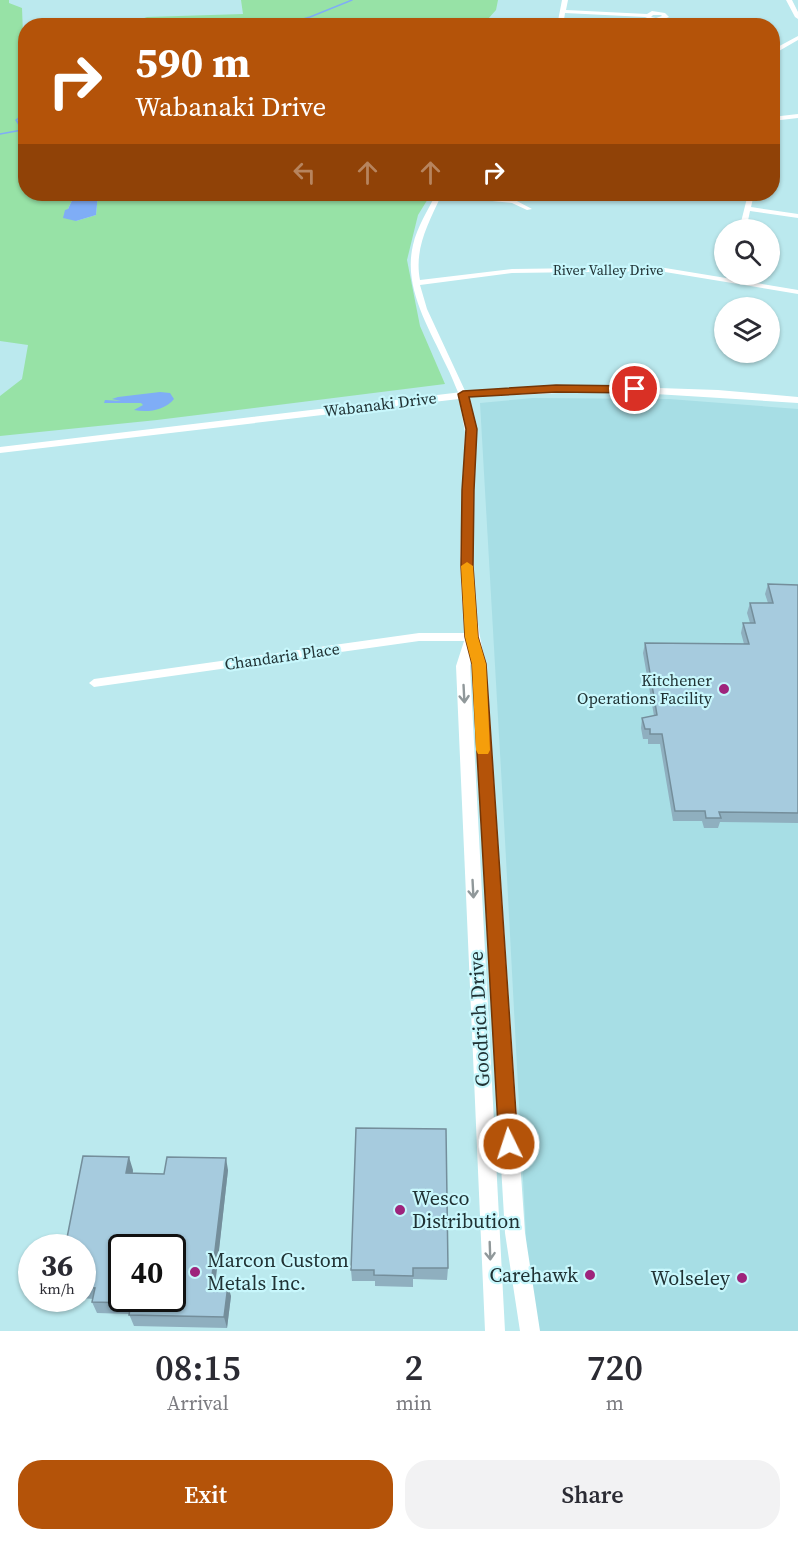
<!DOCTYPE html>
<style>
body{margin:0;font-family:"Source Serif 4",serif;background:#f2f2f3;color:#2b2b33;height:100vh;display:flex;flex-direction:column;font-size:22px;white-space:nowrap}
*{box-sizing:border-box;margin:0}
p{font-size:20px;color:#7c7c81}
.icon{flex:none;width:33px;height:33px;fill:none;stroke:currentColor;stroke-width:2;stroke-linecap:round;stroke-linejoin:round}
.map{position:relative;height:1331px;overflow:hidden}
.sheet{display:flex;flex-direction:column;background:#fff;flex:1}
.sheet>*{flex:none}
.hud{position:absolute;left:18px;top:18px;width:762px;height:183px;border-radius:24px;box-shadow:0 2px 4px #0004;background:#b45309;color:#fff;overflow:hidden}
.buttons{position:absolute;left:714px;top:219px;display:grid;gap:12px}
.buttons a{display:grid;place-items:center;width:66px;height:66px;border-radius:50%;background:#fff;box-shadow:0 2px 4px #0004;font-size:30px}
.speed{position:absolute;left:18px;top:1234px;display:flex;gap:12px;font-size:30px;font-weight:700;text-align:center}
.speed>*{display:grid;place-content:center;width:78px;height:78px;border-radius:50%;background:#fff;box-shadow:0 2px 4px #0004;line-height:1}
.speed small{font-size:15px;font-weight:400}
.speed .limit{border:3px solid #111;border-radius:9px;background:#fff;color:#111}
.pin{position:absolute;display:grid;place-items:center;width:51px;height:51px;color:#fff;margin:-26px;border:3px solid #fff;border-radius:50%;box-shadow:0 2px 6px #0007}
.me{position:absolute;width:66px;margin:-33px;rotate:356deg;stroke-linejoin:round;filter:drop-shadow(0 0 4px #0008)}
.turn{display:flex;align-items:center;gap:21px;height:126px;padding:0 18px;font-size:27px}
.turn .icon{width:78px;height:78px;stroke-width:2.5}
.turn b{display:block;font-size:42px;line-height:51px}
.lanes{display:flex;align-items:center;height:57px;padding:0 18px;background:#0003;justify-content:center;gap:30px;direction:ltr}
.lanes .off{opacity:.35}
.eta{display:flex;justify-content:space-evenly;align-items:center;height:102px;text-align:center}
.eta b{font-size:36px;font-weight:600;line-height:42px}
.button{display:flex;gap:12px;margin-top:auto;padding:12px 18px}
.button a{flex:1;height:69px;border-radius:24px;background:#b45309;color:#fff;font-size:24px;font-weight:600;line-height:69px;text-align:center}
.button a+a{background:#f2f2f3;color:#2b2b33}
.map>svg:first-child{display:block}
.built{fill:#a7dee5}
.green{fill:#97e2a6}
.water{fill:#7fadf6}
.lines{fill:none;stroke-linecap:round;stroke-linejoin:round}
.stream{stroke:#7fadf6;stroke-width:1.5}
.street{fill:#fff;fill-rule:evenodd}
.secondary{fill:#fff;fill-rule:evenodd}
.wall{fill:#8fafbf}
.shaded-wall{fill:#748e9b}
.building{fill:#a6cbde;stroke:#748e9b;stroke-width:1.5;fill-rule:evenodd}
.oneway{stroke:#90989a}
.route{fill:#b45309;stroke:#753606;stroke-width:1.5}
.slow{fill:#f59e0b}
.poi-dot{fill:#9e247c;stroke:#c8f7fc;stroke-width:2}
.labels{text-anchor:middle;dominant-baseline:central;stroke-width:4.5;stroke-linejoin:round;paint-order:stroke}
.far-street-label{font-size:14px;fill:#203234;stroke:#c8f7fc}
.street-label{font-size:16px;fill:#203234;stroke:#c8f7fc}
.poi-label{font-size:16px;fill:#203234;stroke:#c8f7fc;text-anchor:end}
.near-street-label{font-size:20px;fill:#203234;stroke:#c8f7fc}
.near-poi-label{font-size:20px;fill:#203234;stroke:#c8f7fc;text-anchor:start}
</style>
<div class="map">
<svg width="798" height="1331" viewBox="0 0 798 1331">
<rect width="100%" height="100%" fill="#bbe9ee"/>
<path class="built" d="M 533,398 L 669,399 L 798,409 L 798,1331 L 531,1331 L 505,840 L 480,403 Z"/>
<path class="green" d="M 0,0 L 9,0 L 9,3 L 22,8 L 24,61 L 26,62 L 26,194 L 75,194 L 68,209 L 76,221 L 96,215 L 98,194 L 431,194 L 418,215 L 407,260 L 420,326 L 445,384 L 157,420 L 0,436 L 0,396 L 22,379 L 28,345 L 0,341 Z
M 241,0 L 498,0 L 496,10 L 488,19 L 490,25 L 131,25 L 131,23 L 147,17 L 243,14 Z"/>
<path class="water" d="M 75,194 L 98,194 L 96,215 L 76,221 L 63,218 L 65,210 L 68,209 Z
M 160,392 L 170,393 L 174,399 C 165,410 148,413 134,410 L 143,405 L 141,403 L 104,403 L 105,400 L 121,401 L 112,399 L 118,397 Z"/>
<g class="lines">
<path class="stream" d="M 279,26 L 310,17 L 352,0
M 26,113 L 16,120 L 26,135
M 0,134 L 22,130"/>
<path class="street" d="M 562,0 L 568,0 L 566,10 L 647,14 L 652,11 L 665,13 L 669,17 L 656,22 L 645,17 L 565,13 L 563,26 L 557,26 ZM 653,15 L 661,15 L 662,16 L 656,18 L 651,17 Z
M 786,0 L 792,0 L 798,12 L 798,19 L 795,17 Z
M 798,36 L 798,40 L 772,55 L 772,50 Z
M 798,114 L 798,118 L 772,121 L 772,117 Z
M 436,194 L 455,194 L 513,199 L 532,209 L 527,210 L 512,203 L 441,196 C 428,224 414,249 420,280 L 512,269 L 659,267 L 798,290 L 798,294 L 659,271 L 512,273 L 420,285 L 427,309 L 467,395 L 463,397 L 460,397 C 455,386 451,374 445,363 C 428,326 403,287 413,245 C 417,227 428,210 436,194 Z
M 748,194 L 754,194 L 751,207 L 798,214 L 798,218 L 750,211 L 746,230 L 739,230 Z
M 419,633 L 471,633 L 476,637 L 471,641 L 419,641 L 94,687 L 89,683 L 94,679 Z"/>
<path class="secondary" d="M 599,386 L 718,390 L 798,397 L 798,403 L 639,393 L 559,393 L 469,397 C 480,435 474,474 473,512 C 472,564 473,614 486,664 L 525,1233 L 540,1331 L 520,1331 L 505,1233 L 471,660 L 470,666 L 505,1331 L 485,1331 L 456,666 L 466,635 L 462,600 L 460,556 L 465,432 L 459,399 L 0,453 L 0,447 L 479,390 Z"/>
</g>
<path class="wall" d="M 768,584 L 798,585 L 798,823 L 720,822 L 718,828 L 704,828 L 702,821 L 673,821 L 660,744 L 648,744 L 648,739 L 643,739 L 641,728 L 642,718 L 654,716 L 643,653 L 645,643 L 744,644 L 741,633 L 743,623 L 750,623 L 747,613 L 750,603 L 768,603 L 765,594 Z
M 356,1128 L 448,1268 L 447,1280 L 413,1279 L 413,1287 L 375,1286 L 375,1281 L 352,1281 L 351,1270 Z
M 133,1170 L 133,1173 L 164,1174 L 228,1170 L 215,1284 L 231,1296 L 227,1328 L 134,1326 L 129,1314 L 97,1313 L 92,1302 L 93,1299 L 82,1298 L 82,1248 Z"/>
<path class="shaded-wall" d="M 129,1157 L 133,1170 L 131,1185 L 126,1173 Z
M 226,1158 L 228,1170 L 214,1295 L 211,1284 Z
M 228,1285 L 231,1296 L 227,1328 L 224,1317 Z"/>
<path class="building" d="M 768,584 L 798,585 L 798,813 L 719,812 L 721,818 L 706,818 L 705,811 L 675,811 L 662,734 L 650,734 L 650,729 L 645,729 L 642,718 L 657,715 L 645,643 L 749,644 L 743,623 L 755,623 L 750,603 L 773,603 Z
M 356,1128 L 446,1129 L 448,1268 L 413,1268 L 413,1276 L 374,1275 L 374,1270 L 351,1270 Z
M 83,1156 L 129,1157 L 126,1173 L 164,1174 L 167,1157 L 226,1158 L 211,1284 L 228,1285 L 224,1317 L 129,1315 L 131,1303 L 92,1302 L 95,1288 L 82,1287 L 82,1248 L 65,1248 ZM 122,1248 L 172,1248 L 172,1299 L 122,1299 Z"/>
<defs><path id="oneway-shaft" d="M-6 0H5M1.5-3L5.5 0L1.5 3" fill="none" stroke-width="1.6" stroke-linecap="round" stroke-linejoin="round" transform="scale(1.5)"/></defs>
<g class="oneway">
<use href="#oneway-shaft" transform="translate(464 694) rotate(87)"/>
<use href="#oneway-shaft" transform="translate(473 889) rotate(87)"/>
<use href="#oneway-shaft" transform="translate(490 1251) rotate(88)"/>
</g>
<path class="route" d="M 556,385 L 635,386 L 641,389 L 635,393 L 556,392 L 469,397 L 477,429 L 474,490 L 473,566 L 478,637 L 486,664 L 518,1144 L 515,1150 L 509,1153 L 502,1150 L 499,1144 L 472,664 L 465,637 L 461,566 L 462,490 L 466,429 L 458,394 L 463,391 Z"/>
<path class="slow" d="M 467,562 L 473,566 L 478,637 L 486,664 L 490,750 L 488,754 L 478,754 L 476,750 L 472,664 L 465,637 L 461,566 Z"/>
<g class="poi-dot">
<circle cx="724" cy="689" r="6"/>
<circle cx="400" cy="1210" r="6"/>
<circle cx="195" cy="1272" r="6"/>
<circle cx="590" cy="1275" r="6"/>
<circle cx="742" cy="1278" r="6"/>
</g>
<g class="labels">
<g class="far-street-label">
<text x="608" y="270">River Valley Drive</text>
</g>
<g class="street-label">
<text transform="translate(380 404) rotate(-7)">Wabanaki Drive</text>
<text transform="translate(282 656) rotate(-8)">Chandaria Place</text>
</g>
<g class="poi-label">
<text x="712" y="680">Kitchener<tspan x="712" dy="18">Operations Facility</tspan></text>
</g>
<g class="near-street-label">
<text transform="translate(479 1019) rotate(-93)">Goodrich Drive</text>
</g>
<g class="near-poi-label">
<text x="412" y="1198">Wesco<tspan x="412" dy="23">Distribution</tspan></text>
<text x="207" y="1260">Marcon Custom<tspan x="207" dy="23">Metals Inc.</tspan></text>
<text x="578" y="1275" text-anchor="end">Carehawk</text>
<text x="730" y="1278" text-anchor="end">Wolseley</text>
</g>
</g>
</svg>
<div class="buttons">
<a><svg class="icon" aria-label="search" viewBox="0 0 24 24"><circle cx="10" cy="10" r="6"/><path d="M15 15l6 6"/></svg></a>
<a><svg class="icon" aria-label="layers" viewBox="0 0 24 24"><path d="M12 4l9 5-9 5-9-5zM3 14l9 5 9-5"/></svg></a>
</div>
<div class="speed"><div>36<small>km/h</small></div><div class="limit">40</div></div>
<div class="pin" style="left:635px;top:389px;background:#d93025"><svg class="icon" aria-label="arrive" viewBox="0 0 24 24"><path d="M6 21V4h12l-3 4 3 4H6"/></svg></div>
<svg class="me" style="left:509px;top:1144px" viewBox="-20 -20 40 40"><circle r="17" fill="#b45309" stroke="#fff" stroke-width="3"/><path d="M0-11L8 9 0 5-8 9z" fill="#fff"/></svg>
<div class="hud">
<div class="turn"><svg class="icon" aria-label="right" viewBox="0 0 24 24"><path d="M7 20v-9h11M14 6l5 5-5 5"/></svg><div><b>590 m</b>Wabanaki Drive</div></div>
<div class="lanes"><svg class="icon off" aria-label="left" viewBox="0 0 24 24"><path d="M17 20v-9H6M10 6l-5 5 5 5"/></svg><svg class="icon off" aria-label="ahead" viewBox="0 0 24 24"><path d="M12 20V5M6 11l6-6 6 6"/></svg><svg class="icon off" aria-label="ahead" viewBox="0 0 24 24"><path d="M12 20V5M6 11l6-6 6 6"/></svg><svg class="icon" aria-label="right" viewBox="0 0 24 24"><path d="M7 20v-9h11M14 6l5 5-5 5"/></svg></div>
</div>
</div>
<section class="sheet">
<div class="eta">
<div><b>08:15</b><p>Arrival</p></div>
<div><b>2</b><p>min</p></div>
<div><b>720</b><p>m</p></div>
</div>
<div class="button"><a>Exit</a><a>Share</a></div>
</section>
